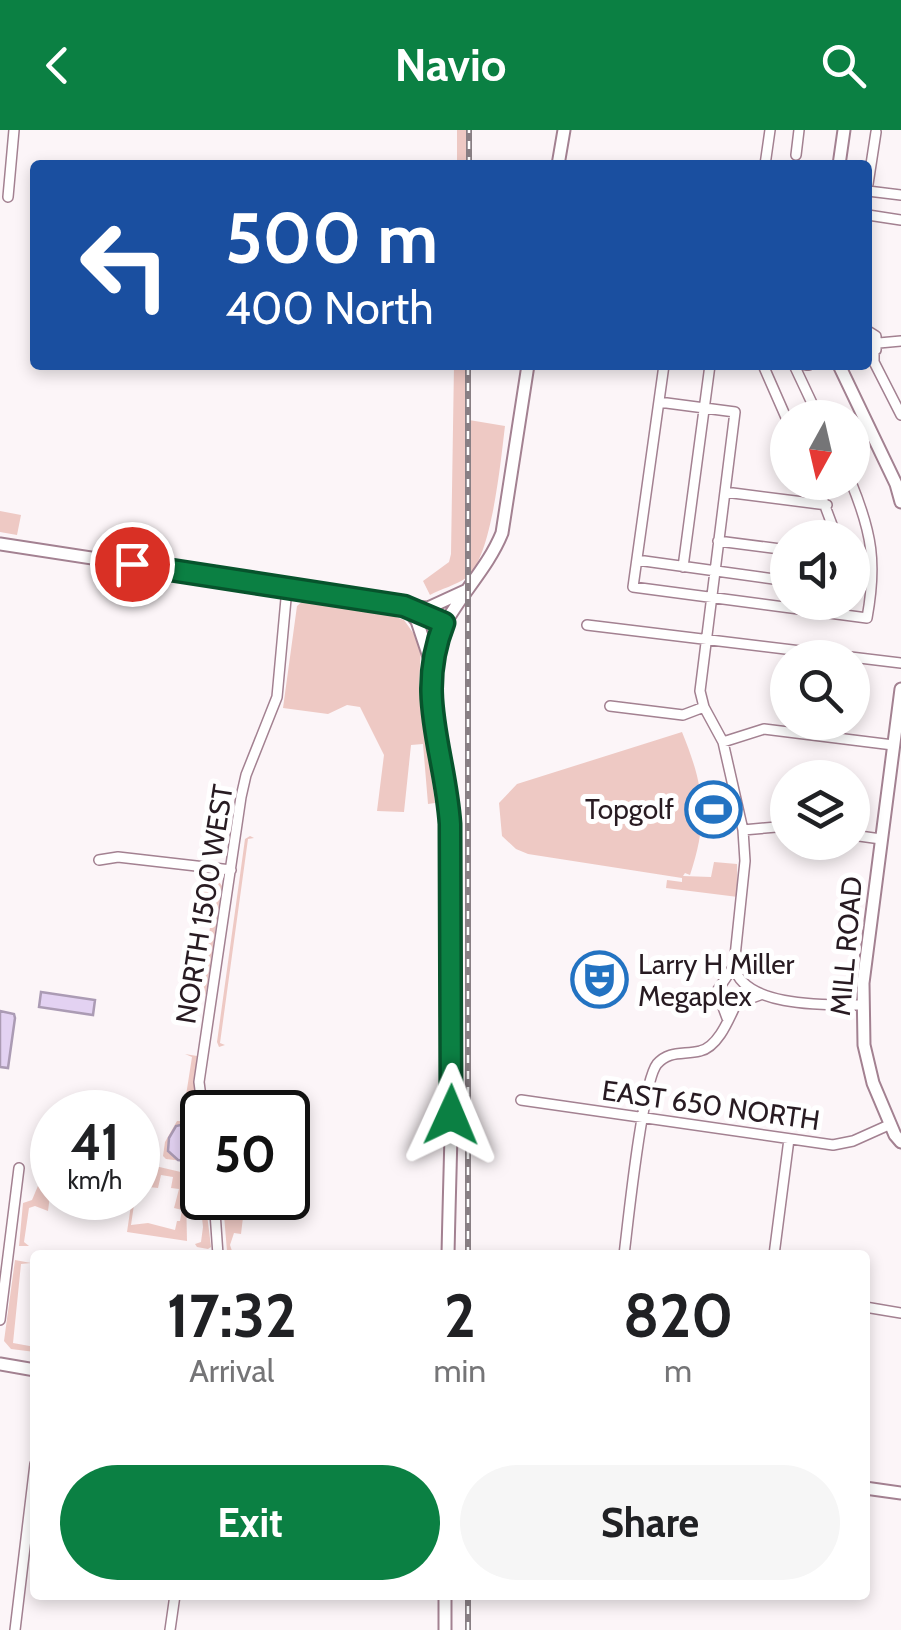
<!DOCTYPE html>
<style>
body{margin:0;font-family:Cabin,sans-serif;background:#f6f6f6;color:#202124;height:100vh;display:flex;flex-direction:column;font-size:38px;white-space:nowrap}
*{box-sizing:border-box;margin:0}
p{font-size:32px;color:#757577}
.icon{flex:none;width:55px;height:55px;fill:none;stroke:currentColor;stroke-width:2;stroke-linecap:round;stroke-linejoin:round}
.map{position:relative;flex:1;overflow:hidden}
.drawer{position:absolute;left:30px;top:1120px;width:840px;height:350px;display:flex;flex-direction:column;background:#fff;border-radius:10px;box-shadow:0 5px 15px #0003}
.drawer>*{flex:none}
.top-card{position:absolute;left:30px;top:30px;width:842px;height:210px;border-radius:10px;box-shadow:0 5px 15px #0003;background:#1a4fa0;color:#fff;overflow:hidden}
.needle{width:65px;rotate:188deg}
.buttons{position:absolute;left:770px;top:270px;display:grid;gap:20px}
.buttons a{display:grid;place-items:center;width:100px;height:100px;border-radius:50%;background:#fff;box-shadow:0 5px 15px #0003;font-size:50px}
.speed{position:absolute;left:30px;top:960px;display:flex;gap:20px;font-size:50px;font-weight:700;text-align:center}
.speed>*{display:grid;place-content:center;width:130px;height:130px;border-radius:50%;background:#fff;box-shadow:0 5px 15px #0003;line-height:1}
.speed small{font-size:25px;font-weight:400}
.speed .limit{border:5px solid #111;border-radius:15px;background:#fff;color:#111}
.pin{position:absolute;display:grid;place-items:center;width:85px;height:85px;color:#fff;margin:-42px;border:5px solid #fff;border-radius:50%;box-shadow:0 2px 10px #0007}
.me{position:absolute;width:110px;margin:-55px;rotate:1deg;stroke-linejoin:round;filter:drop-shadow(0 0 8px #0008)}
.turn{display:flex;align-items:center;gap:35px;height:210px;padding:0 30px;font-size:45px}
.turn .icon{width:130px;height:130px;stroke-width:2.5}
.turn b{display:block;font-size:70px;line-height:85px}
.eta{display:flex;justify-content:space-evenly;align-items:center;height:170px;text-align:center}
.eta b{font-size:60px;font-weight:800;line-height:70px}
.primary-button{display:flex;gap:20px;margin-top:auto;padding:20px 30px}
.primary-button a{flex:1;height:115px;border-radius:60px;background:#0b8043;color:#fff;font-size:40px;font-weight:800;line-height:115px;text-align:center}
.primary-button a+a{background:#f6f6f6;color:#202124}
header{display:flex;justify-content:space-between;align-items:center;height:130px;padding:0 30px;background:#0b8043;color:#fff;font-size:45px;font-weight:800}
.map>svg:first-child{display:block}
.green{fill:#eec9c4}
.water{fill:#e3d2f2;stroke:#ab9bb4;stroke-width:2.5}
.lines{fill:none;stroke-linecap:round;stroke-linejoin:round}
.minor-casing{stroke:#a38191;stroke-width:12}
.major-casing{stroke:#a38191;stroke-width:15}
.minor{stroke:#fff;stroke-width:9}
.major{stroke:#fff;stroke-width:11}
.rail-casing{stroke:#897f84;stroke-width:6}
.rail{stroke:#fff;stroke-width:2.5;stroke-dasharray:8;stroke-linecap:butt}
.route-casing{stroke:#07532c;stroke-width:25}
.route{stroke:#0b8043;stroke-width:18}
.labels{text-anchor:middle;dominant-baseline:central;stroke-width:10;stroke-linejoin:round;paint-order:stroke}
.poi-label{font-size:28px;fill:#281b22;stroke:#fff;text-anchor:end}
.street-label{font-size:28px;fill:#281b22;stroke:#fff}
</style>
<header><svg class="icon" aria-label="back" viewBox="0 0 24 24"><path d="M15 5l-7 7 7 7"/></svg>Navio<svg class="icon" aria-label="search" viewBox="0 0 24 24"><circle cx="10" cy="10" r="6"/><path d="M15 15l6 6"/></svg></header>
<div class="map">
<svg width="901" height="1500" viewBox="0 0 901 1500">
<rect width="100%" height="100%" fill="#fcf5f8"/>
<path class="green" d="M 457,0 L 469,0 L 469,35 L 457,35 Z
M 454,235 L 468,235 L 469,290 L 505,296 C 501,328 492,429 466,448 C 456,455 441,459 430,465 L 423,451 L 449,432 L 451,424 Z
M 0,381 L 21,385 L 17,405 L 0,402 Z
M 304,470 L 390,485 L 404,490 L 421,514 L 419,558 L 435,673 L 428,674 L 423,614 L 411,615 L 404,682 L 377,681 L 384,625 L 360,577 L 347,575 L 328,584 L 283,578 L 297,476 Z
M 682,602 C 704,656 709,688 690,745 L 685,743 L 683,746 L 711,747 L 714,732 L 737,734 L 738,767 L 666,758 L 667,750 L 682,752 L 682,748 L 528,724 L 516,719 L 502,706 L 499,673 L 517,654 Z
M 250,706 L 254,708 L 248,709 L 220,913 L 225,915 L 219,917 L 217,912 L 245,709 Z
M 203,747 L 217,749 L 222,756 L 206,863 L 203,870 L 200,869 L 210,797 L 199,795 L 204,765 L 199,763 Z
M 185,924 L 197,926 L 193,975 L 199,1033 L 166,1029 L 163,1026 L 165,1012 L 177,991 L 182,991 L 192,927 Z
M 151,1035 L 202,1047 L 202,1054 L 194,1056 L 186,1065 L 187,1111 L 127,1102 L 132,1068 L 135,1068 L 131,1095 L 148,1093 L 175,1100 L 177,1091 L 180,1091 L 182,1080 L 174,1078 L 179,1059 L 171,1058 L 173,1047 L 161,1045 L 158,1058 L 139,1056 L 138,1061 L 138,1038 L 149,1040 Z
M 46,1049 L 52,1050 L 48,1081 L 35,1076 L 29,1078 L 24,1112 L 29,1116 L 19,1116 L 23,1073 L 32,1070 L 40,1051 Z
M 201,1064 L 205,1068 L 211,1117 L 208,1119 L 197,1117 L 195,1114 L 201,1112 L 203,1097 L 200,1070 L 194,1068 Z
M 226,1070 L 235,1071 L 235,1077 L 244,1079 L 241,1104 L 234,1103 L 230,1115 L 232,1121 L 245,1125 L 227,1121 L 223,1073 Z
M 15,1130 L 31,1133 L 21,1134 L 13,1213 L 35,1217 L 35,1222 L 11,1219 L 4,1211 Z"/>
<path class="water" d="M 41,862 L 95,870 L 93,885 L 39,877 Z
M 0,881 L 14,884 L 15,888 L 8,938 L 0,937 Z
M 181,995 L 195,1020 L 196,1032 L 178,1030 L 168,1021 L 169,1008 L 176,996 Z"/>
<g class="lines">
<defs>
<path id="minor" d="M 796,25 L 799,0
M 765,35 L 770,0
M 868,54 L 876,2
M 868,61 L 901,65
M 8,67 L 14,0
M 868,85 L 901,90
M 868,201 L 876,206 L 876,220 L 868,224
M 879,213 L 901,211
M 874,222 L 874,232 L 901,285
M 664,235 L 633,457 L 867,488 C 877,433 872,403 851,352
M 763,235 L 788,292
M 794,235 L 819,288
M 806,235 L 809,235
M 659,272 L 735,282 L 700,561 L 704,577 L 723,612 L 743,700 L 745,731 L 734,836 C 743,878 828,875 863,875
M 816,352 L 837,408
M 725,362 L 827,375
M 718,411 L 788,420
M 637,430 L 788,451
M 683,437 L 710,235
M 587,495 L 901,533
M 610,576 L 683,585 L 704,577
M 723,612 L 764,599 L 893,615
M 743,700 L 788,696
M 852,705 L 881,709
M 99,730 L 118,727 L 231,740
M 727,888 L 717,861 L 734,836
M 521,970 L 833,1015 L 853,1011 L 891,994
M 203,982 L 199,952 L 241,667 L 246,645 L 277,567 L 287,458
M 214,1068 L 218,1125
M 624,1125 C 628,1093 642,953 657,934 C 669,920 684,925 700,921 C 718,917 729,889 736,874 L 760,865
M 774,1125 L 789,1009
M 865,1177 L 901,1183
M 0,1190 L 19,1038
M 15,1500 L 35,1334
M 170,1500 L 175,1465"/>
<path id="major" d="M 558,35 L 564,0
M 839,35 L 844,0
M 839,235 L 896,354 L 901,372
M 0,414 L 404,476 L 444,493
M 412,477 L 428,478 L 465,461
M 407,479 L 417,491 L 430,530
M 901,559 L 863,853 L 864,915 L 873,953 L 895,1005 L 901,1012
M 448,1125 C 451,981 458,836 450,692 C 447,640 424,587 431,535 C 438,483 483,450 502,403 L 528,235
M 0,1234 L 35,1240
M 865,1358 L 901,1363
M 445,1500 L 445,1465"/>
</defs>
<use href="#minor" class="minor-casing"/>
<use href="#major" class="major-casing"/>
<use href="#minor" class="minor"/>
<use href="#major" class="major"/>
<defs>
<path id="rail" d="M 469,35 L 469,0
M 468,1125 L 468,235
M 468,1500 L 468,1465"/>
</defs>
<use href="#rail" class="rail-casing"/>
<use href="#rail" class="rail"/>
</g>
<g class="lines">
<defs>
<path id="route" d="M 132,434 L 404,476 L 444,493 C 415,566 445,620 450,694 L 451,985"/>
</defs>
<use href="#route" class="route-casing"/>
<use href="#route" class="route"/>
</g>
<defs>
<symbol id="stadium-ring" viewBox="-11 -11 22 22"><circle r="9.5" fill="#fff" stroke="#2373c2" stroke-width="1.5"/><path d="M0-5a6.5 5 0 1 0 0 10a6.5 5 0 1 0 0-10ZM-3.5-1.8h7v3.6h-7Z" fill="#2373c2"/></symbol>
<symbol id="theatre-ring" viewBox="-11 -11 22 22"><circle r="9.5" fill="#fff" stroke="#2373c2" stroke-width="1.5"/><path d="M-5-5.5Q0-4 5-5.5V0Q5 5 0 6Q-5 5-5 0ZM-3.3-2.5H-1v1.5H-3.3ZM1-2.5H3.3v1.5H1ZM-2.8 1Q0 5.5 2.8 1Z" fill="#2373c2"/></symbol>
</defs>
<g fill-rule="evenodd">
<use href="#stadium-ring" x="682" y="648" width="63" height="63"/>
<use href="#theatre-ring" x="568" y="818" width="63" height="63"/>
</g>
<g class="labels">
<g class="poi-label">
<text x="674" y="679">Topgolf</text>
<text x="638" y="834" text-anchor="start">Larry H Miller<tspan x="638" dy="32">Megaplex</tspan></text>
</g>
<g class="street-label">
<text transform="translate(204 774) rotate(-81)">NORTH 1500 WEST</text>
<text transform="translate(846 816) rotate(-85)">MILL ROAD</text>
<text transform="translate(711 975) rotate(8)">EAST 650 NORTH</text>
</g>
</g>
</svg>
<div class="buttons">
<a><svg class="needle" viewBox="-14 -14 28 28"><path d="M0-13l5 13h-10z" fill="#e53935"/><path d="M0 13l5-13h-10z" fill="#757577"/></svg></a>
<a><svg class="icon" aria-label="sound" viewBox="0 0 24 24"><path d="M4 9h4l5-4v14l-5-4H4zM17 9q2 3 0 6"/></svg></a>
<a><svg class="icon" aria-label="search" viewBox="0 0 24 24"><circle cx="10" cy="10" r="6"/><path d="M15 15l6 6"/></svg></a>
<a><svg class="icon" aria-label="layers" viewBox="0 0 24 24"><path d="M12 4l9 5-9 5-9-5zM3 14l9 5 9-5"/></svg></a>
</div>
<div class="speed"><div>41<small>km/h</small></div><div class="limit">50</div></div>
<div class="pin" style="left:132px;top:434px;background:#d93025"><svg class="icon" aria-label="arrive" viewBox="0 0 24 24"><path d="M6 21V4h12l-3 4 3 4H6"/></svg></div>
<svg class="me" style="left:451px;top:985px" viewBox="-20 -20 40 40"><path d="M0-17L14 15 0 8-14 15z" fill="#0b8043" stroke="#fff" stroke-width="4"/></svg>
<div class="top-card">
<div class="turn"><svg class="icon" aria-label="left" viewBox="0 0 24 24"><path d="M17 20v-9H6M10 6l-5 5 5 5"/></svg><div><b>500 m</b>400 North</div></div>
</div>
<section class="drawer">
<div class="eta">
<div><b>17:32</b><p>Arrival</p></div>
<div><b>2</b><p>min</p></div>
<div><b>820</b><p>m</p></div>
</div>
<div class="primary-button"><a>Exit</a><a>Share</a></div>
</section>
</div>
